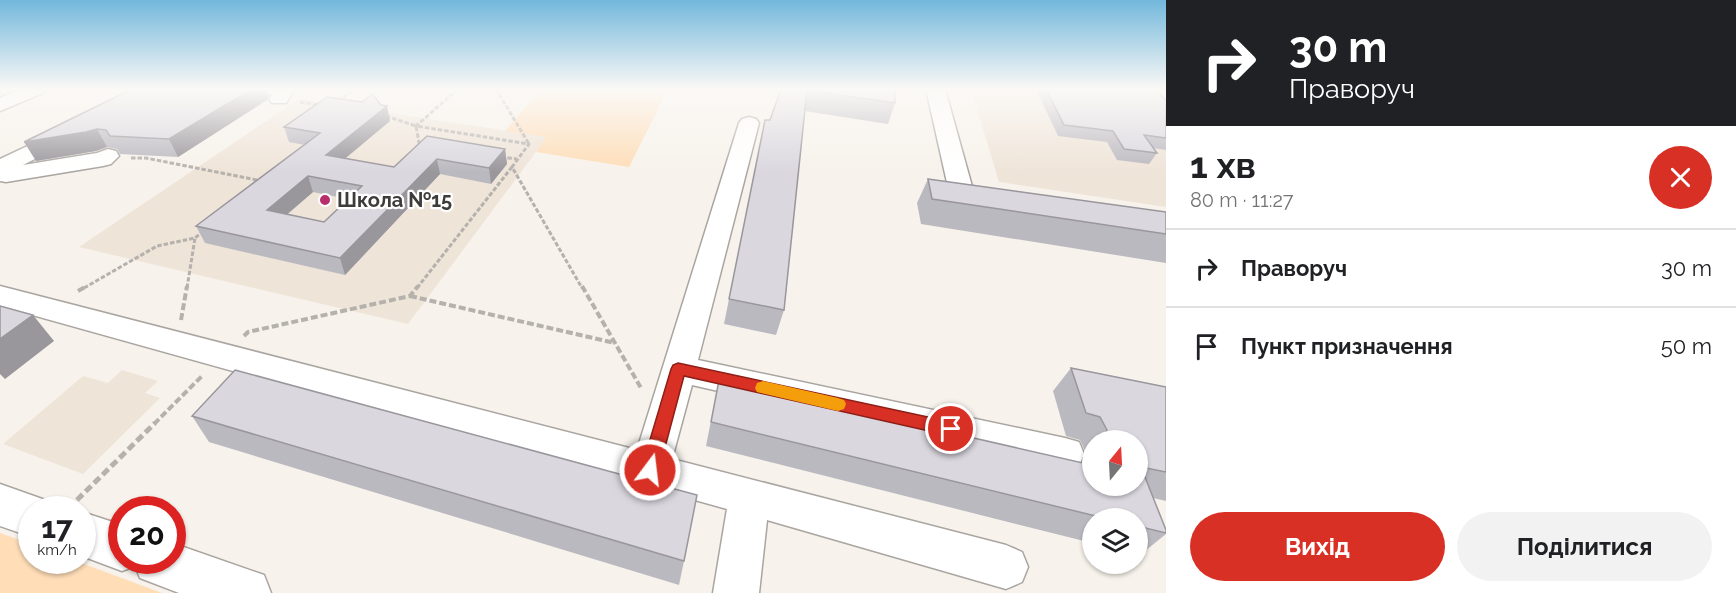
<!DOCTYPE html>
<html lang="uk">
<meta charset="utf-8">
<style>
body{margin:0;font-family:Raleway,sans-serif;background:#f2f2f2;color:#202124;height:100vh;display:flex;flex-direction:column;font-size:22px;white-space:nowrap}
*{box-sizing:border-box;margin:0}
p{font-size:20px;color:#757577}
.icon{flex:none;width:33px;height:33px;fill:none;stroke:currentColor;stroke-width:2;stroke-linecap:round;stroke-linejoin:round}
.map{position:relative;flex:1;overflow:hidden}
.details{display:flex;flex-direction:column;background:#fff;width:570px}
.details>*{flex:none}
.hud{background:#202124;color:#fff;overflow:hidden}
.needle{width:39px;rotate:18deg}
.controls{position:absolute;left:1082px;top:430px;display:grid;gap:12px}
.controls a{display:grid;place-items:center;width:66px;height:66px;border-radius:50%;background:#fff;box-shadow:0 2px 4px #0004;font-size:30px}
.speed{position:absolute;left:18px;top:496px;display:flex;gap:12px;font-size:30px;font-weight:700;text-align:center}
.speed>*{display:grid;place-content:center;width:78px;height:78px;border-radius:50%;background:#fff;box-shadow:0 2px 4px #0004;line-height:1}
.speed small{font-size:15px;font-weight:400}
.speed .limit{border:9px solid #d22;background:#fff;color:#111}
.pin{position:absolute;display:grid;place-items:center;width:51px;height:51px;color:#fff;margin:-26px;border:3px solid #fff;border-radius:50%;box-shadow:0 2px 6px #0007}
.me{position:absolute;width:66px;margin:-33px;rotate:15deg;stroke-linejoin:round;filter:drop-shadow(0 0 4px #0008)}
.turn{display:flex;align-items:center;gap:21px;height:126px;padding:0 24px;font-size:27px}
.turn .icon{width:78px;height:78px;stroke-width:2.5}
.turn b{display:block;font-size:42px;line-height:51px}
.round{display:grid;place-items:center;flex:none;width:63px;height:63px;border-radius:32px;background:#f2f2f2}
.headline{display:flex;align-items:center;justify-content:space-between;height:102px;padding:0 24px}
h1{font-size:36px;font-weight:700;line-height:45px}
.cta{display:flex;gap:12px;margin-top:auto;padding:12px 24px}
.cta a{flex:1;height:69px;border-radius:36px;background:#d93025;color:#fff;font-size:24px;font-weight:700;line-height:69px;text-align:center}
.cta a+a{background:#f2f2f2;color:#202124}
ul{padding:0;list-style:none}
li{display:flex;align-items:center;gap:18px;height:78px;padding:0 24px;border-top:2px solid #e0e0e0}
li div{flex:1}
li b{display:block;font-size:22px}
li em{font-style:normal}
main{display:flex;flex:1;min-height:0}
.map>svg:first-child{display:block}
.built{fill:#efe4d8}
.green{fill:#feddb7}
.lines{fill:none;stroke-linecap:round;stroke-linejoin:round}
.minor-casing{stroke:#aaa5a0;stroke-width:3}
.major-casing{stroke:#aaa5a0;stroke-width:3}
.path-far2{stroke:#b5b1ac;stroke-width:3;stroke-dasharray:4.5 2;stroke-linecap:butt}
.path-far1{stroke:#b5b1ac;stroke-width:4;stroke-dasharray:7 3;stroke-linecap:butt}
.path{stroke:#b5b1ac;stroke-width:5;stroke-dasharray:8 4;stroke-linecap:butt}
.minor{fill:#fff;fill-rule:evenodd}
.major{fill:#fff;fill-rule:evenodd}
.wall{fill:#bbb9c0;fill-rule:evenodd}
.shaded-wall{fill:#99969c}
.building{fill:#dad7df;stroke:#99969c;stroke-width:1.5;fill-rule:evenodd}
.route{fill:#d93025;stroke:#8d1f18;stroke-width:1.5}
.slow{fill:#f59e0b}
.poi-dot{fill:#b82e6a;stroke:#fff;stroke-width:2}
.labels{text-anchor:middle;dominant-baseline:central;stroke-width:4.5;stroke-linejoin:round;paint-order:stroke}
.poi-label{font-size:20px;font-weight:bold;fill:#3e3c3a;stroke:#fff;text-anchor:start}
</style>
<main>
<div class="map">
<svg width="1166" height="593" viewBox="0 0 1166 593">
<rect width="100%" height="100%" fill="#f7f2eb"/>
<path class="built" d="M 971,89 L 1166,89 L 1166,207 L 999,182 Z
M 299,99 L 547,137 L 408,324 L 79,247 Z
M 122,370 L 158,381 L 145,393 L 160,398 L 83,474 L 3,444 L 83,376 L 108,383 Z"/>
<path class="green" d="M 541,89 L 668,89 L 629,167 L 536,152 L 546,137 L 505,131 Z
M 0,533 L 31,544 L 32,561 L 76,561 L 162,593 L 0,593 Z"/>
<g class="lines">
<defs>
<path id="minor" d="M 20,89 L 46,89 L 43,93 L 0,111 L 0,98 Z
M 263,89 L 291,89 L 293,92 L 286,103 L 272,103 L 269,99 L 272,95 L 265,93 Z
M 926,89 L 945,89 L 973,190 L 997,195 L 1000,200 L 997,205 C 983,209 967,205 953,201 L 950,196 Z
M 749,117 L 756,119 L 759,123 L 698,360 L 1065,438 L 1079,442 L 1084,454 L 1079,466 L 1065,470 L 692,385 L 672,459 L 1006,545 L 1022,552 L 1028,567 L 1022,582 L 1006,589 L 767,520 L 759,593 L 713,593 L 727,509 L 0,306 L 0,286 L 637,450 L 739,123 L 742,119 Z
M 66,128 L 74,129 L 77,134 L 74,139 L 23,165 L 97,153 L 108,149 L 116,151 L 119,156 L 111,164 L 103,166 L 6,182 L 0,181 L 0,159 Z"/>
<path id="major" d="M 0,484 L 48,501 L 52,510 L 32,510 L 32,537 L 0,526 Z
M 82,512 L 122,525 L 122,561 L 172,561 L 172,543 L 264,575 L 271,593 L 179,593 L 140,578 L 135,566 L 122,571 L 82,556 Z"/>
</defs>
<use href="#minor" class="minor-casing"/>
<use href="#major" class="major-casing"/>
<path class="path-far2" d="M 458,89 L 416,126 L 529,144 L 512,167 L 582,288
M 496,89 L 529,144
M 338,101 L 355,89
M 300,102 L 319,105
M 386,116 L 416,126 L 419,143 L 423,143
M 501,157 L 517,159
M 131,158 L 146,158 L 262,181
M 84,288 L 157,246 L 195,238 L 202,232
M 187,288 L 195,238
M 417,288 L 512,167"/>
<path class="path-far1" d="M 582,286 L 641,388
M 78,291 L 87,286
M 410,296 L 615,343
M 181,320 L 187,286
M 244,336 L 248,332 L 410,296 L 418,286
M 154,424 L 202,376"/>
<path class="path" d="M 77,500 L 155,423"/>
<use href="#minor" class="minor"/>
<use href="#major" class="major"/>
</g>
<path class="wall" d="M 132,89 L 266,89 L 268,96 L 267,100 L 178,157 L 120,154 L 117,149 L 107,147 L 96,151 L 36,161 Z
M 781,89 L 895,89 L 895,103 L 888,124 L 805,111 L 784,310 L 776,335 L 724,324 L 765,120 L 770,120 Z
M 1040,89 L 1156,89 L 1166,101 L 1166,150 L 1153,148 L 1157,153 L 1149,164 L 1117,160 L 1107,142 L 1058,136 L 1038,93 Z
M 390,121 L 346,158 L 394,167 L 427,136 L 505,149 L 507,164 L 491,184 L 440,174 L 345,275 L 205,243 L 196,226 L 305,145 L 289,142 L 284,127 ZM 313,192 L 348,199 L 324,222 L 288,214 Z
M 928,179 L 1166,212 L 1166,263 L 921,224 L 917,203 Z
M 1071,368 L 1166,387 L 1166,501 L 1153,498 L 1166,530 L 1166,534 L 1140,555 L 1137,554 L 1137,519 L 1092,519 L 1092,543 L 706,446 L 719,380 L 1082,463 L 1086,453 L 1080,440 L 1066,436 L 1053,391 ZM 1092,441 L 1137,441 L 1092,486 Z
M 192,416 L 684,561 L 679,585 L 209,442 Z"/>
<path class="shaded-wall" d="M 252,89 L 266,89 L 268,96 L 267,100 L 178,157 L 169,139 Z
M 387,106 L 390,121 L 331,170 L 326,155 Z
M 97,129 L 107,147 L 96,151 L 36,161 L 24,142 Z
M 505,149 L 507,164 L 491,184 L 489,168 Z
M 437,159 L 440,174 L 345,275 L 340,258 Z
M 308,176 L 313,192 L 273,226 L 267,210 Z
M 33,315 L 54,341 L 5,379 L 0,374 L 0,339 Z"/>
<path class="building" d="M 132,89 L 252,89 L 169,139 L 110,136 L 106,130 L 97,129 L 86,132 L 24,142 Z
M 781,89 L 895,89 L 895,103 L 807,90 L 784,310 L 729,299 L 765,120 L 770,120 Z
M 1046,89 L 1156,89 L 1166,101 L 1166,138 L 1144,135 L 1157,153 L 1124,149 L 1113,131 L 1064,125 Z
M 372,94 L 381,105 L 387,106 L 326,155 L 394,167 L 427,136 L 505,149 L 489,168 L 437,159 L 340,258 L 196,226 L 320,133 L 284,127 L 327,97 L 362,102 ZM 308,176 L 362,186 L 324,222 L 267,210 Z
M 928,179 L 1166,212 L 1166,234 L 932,199 Z
M 0,306 L 33,315 L 0,339 Z
M 1071,368 L 1166,387 L 1166,472 L 1141,467 L 1166,530 L 1166,533 L 1137,526 L 1137,519 L 1108,519 L 711,422 L 719,380 L 1092,465 L 1092,486 L 1137,486 L 1137,441 L 1104,441 L 1107,430 L 1100,417 L 1086,413 Z
M 235,370 L 697,495 L 684,561 L 192,416 Z"/>
<linearGradient id="sky" x2="0" y2="1"><stop stop-color="#73b8dc"/><stop offset="0.52" stop-color="#fbf9f6"/><stop offset="1" stop-color="#fbf9f6" stop-opacity="0"/></linearGradient>
<rect width="1166" height="172" fill="url(#sky)"/>
<path class="route" d="M 678,363 L 951,422 L 957,424 L 960,429 L 957,434 L 951,436 L 684,376 L 659,470 L 656,476 L 650,478 L 643,476 L 641,470 L 671,369 L 673,365 Z"/>
<path class="slow" d="M 763,381 L 838,398 L 844,400 L 846,404 L 844,409 L 838,411 L 757,392 L 755,388 L 757,383 Z"/>
<circle class="poi-dot" cx="325" cy="200" r="6"/>
<g class="labels">
<g class="poi-label">
<text x="337" y="200">Школа №15</text>
</g>
</g>
</svg>
<div class="controls">
<a><svg class="needle" viewBox="-14 -14 28 28"><path d="M0-13l5 13h-10z" fill="#e53935"/><path d="M0 13l5-13h-10z" fill="#757577"/></svg></a>
<a><svg class="icon" aria-label="layers" viewBox="0 0 24 24"><path d="M12 4l9 5-9 5-9-5zM3 14l9 5 9-5"/></svg></a>
</div>
<div class="speed"><div>17<small>km/h</small></div><div class="limit">20</div></div>
<div class="pin" style="left:951px;top:429px;background:#d93025"><svg class="icon" aria-label="arrive" viewBox="0 0 24 24"><path d="M6 21V4h12l-3 4 3 4H6"/></svg></div>
<svg class="me" style="left:650px;top:470px" viewBox="-20 -20 40 40"><circle r="17" fill="#d93025" stroke="#fff" stroke-width="3"/><path d="M0-11L8 9 0 5-8 9z" fill="#fff"/></svg>
</div>
<section class="details">
<div class="hud">
<div class="turn"><svg class="icon" aria-label="right" viewBox="0 0 24 24"><path d="M7 20v-9h11M14 6l5 5-5 5"/></svg><div><b>30 m</b>Праворуч</div></div>
</div>
<div class="headline"><div><h1>1 хв</h1><p>80 m · 11:27</p></div><a class="round" style="background:#d93025;color:#fff"><svg class="icon" aria-label="close" viewBox="0 0 24 24"><path d="M6 6l12 12M18 6L6 18"/></svg></a></div>
<ul>
<li><svg class="icon" aria-label="right" viewBox="0 0 24 24"><path d="M7 20v-9h11M14 6l5 5-5 5"/></svg><div><b>Праворуч</b></div><em>30 m</em></li>
<li><svg class="icon" aria-label="arrive" viewBox="0 0 24 24"><path d="M6 21V4h12l-3 4 3 4H6"/></svg><div><b>Пункт призначення</b></div><em>50 m</em></li>
</ul>
<div class="cta"><a>Вихід</a><a>Поділитися</a></div>
</section>
</main>
